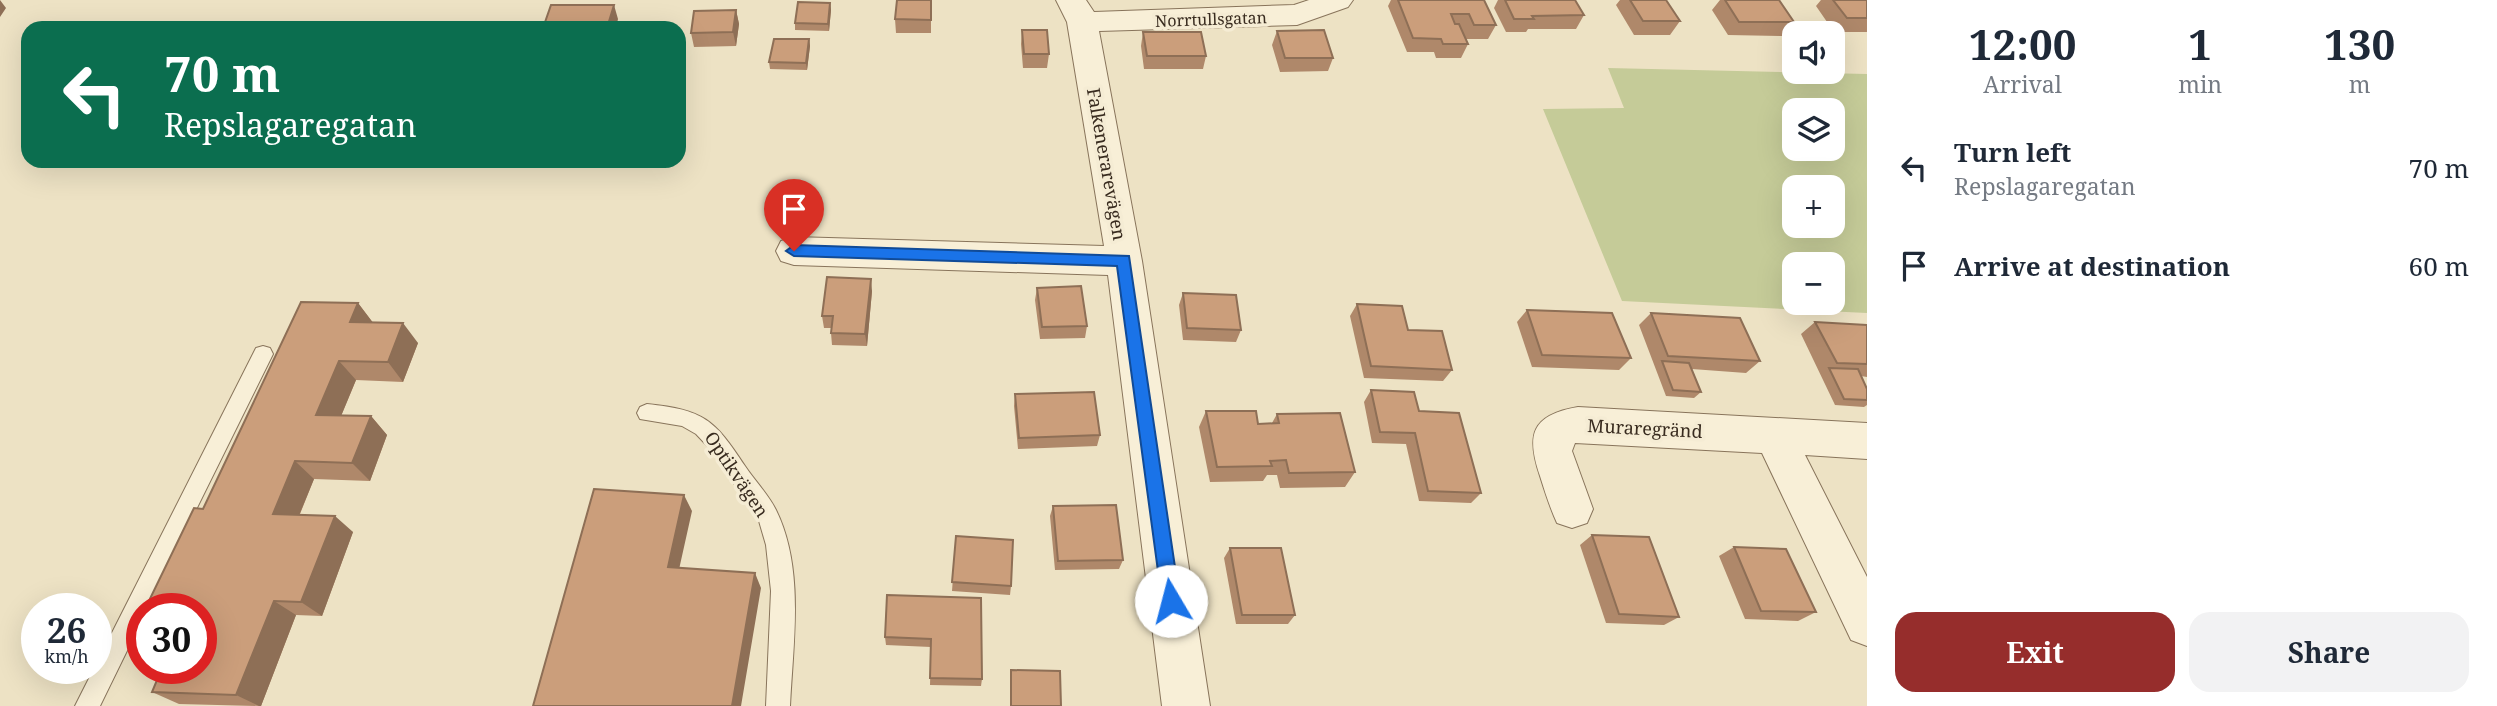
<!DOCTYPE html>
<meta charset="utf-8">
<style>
body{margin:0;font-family:"Noto Serif",serif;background:#f2f2f3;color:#1f2937;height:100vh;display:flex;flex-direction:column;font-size:26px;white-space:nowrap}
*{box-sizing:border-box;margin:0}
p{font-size:23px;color:#747a83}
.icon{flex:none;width:38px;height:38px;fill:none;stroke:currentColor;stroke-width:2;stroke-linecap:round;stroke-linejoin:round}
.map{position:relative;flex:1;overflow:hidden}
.sheet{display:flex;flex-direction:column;background:#fff;width:630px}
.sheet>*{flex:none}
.banner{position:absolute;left:21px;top:21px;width:665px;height:147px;border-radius:21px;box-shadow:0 7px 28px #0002;background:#0b6e4f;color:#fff;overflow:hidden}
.tools{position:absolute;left:1782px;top:21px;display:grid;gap:14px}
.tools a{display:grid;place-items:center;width:63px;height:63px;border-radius:14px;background:#fff;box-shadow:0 7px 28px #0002;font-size:35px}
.speed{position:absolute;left:21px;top:593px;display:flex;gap:14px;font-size:35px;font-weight:700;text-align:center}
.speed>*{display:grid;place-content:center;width:91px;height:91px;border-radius:50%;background:#fff;box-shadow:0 7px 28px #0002;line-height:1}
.speed small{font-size:18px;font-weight:400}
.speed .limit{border:10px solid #d22;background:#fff;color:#111}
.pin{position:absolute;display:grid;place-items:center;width:60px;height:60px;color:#fff;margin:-72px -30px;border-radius:50% 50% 50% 0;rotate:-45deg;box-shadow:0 0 7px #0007}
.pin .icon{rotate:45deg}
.me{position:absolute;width:77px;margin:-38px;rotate:352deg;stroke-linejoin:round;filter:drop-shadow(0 0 5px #0008)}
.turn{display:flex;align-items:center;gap:24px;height:147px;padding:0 28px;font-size:32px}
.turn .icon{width:91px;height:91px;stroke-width:2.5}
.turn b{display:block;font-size:49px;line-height:60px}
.eta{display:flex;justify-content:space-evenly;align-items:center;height:119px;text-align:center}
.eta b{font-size:42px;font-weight:700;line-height:49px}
.button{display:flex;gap:14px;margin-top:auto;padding:14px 28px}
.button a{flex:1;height:80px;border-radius:21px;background:#962d2c;color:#fff;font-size:28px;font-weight:700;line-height:80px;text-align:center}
.button a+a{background:#f2f2f3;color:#1f2937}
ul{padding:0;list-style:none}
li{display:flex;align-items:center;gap:21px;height:98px;padding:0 28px}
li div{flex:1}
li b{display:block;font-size:26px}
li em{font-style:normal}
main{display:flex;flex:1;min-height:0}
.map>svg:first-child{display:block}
.green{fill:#c5cb98;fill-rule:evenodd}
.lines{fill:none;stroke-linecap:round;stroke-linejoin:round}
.lane-casing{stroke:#88745b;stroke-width:2}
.street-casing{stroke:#88745b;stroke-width:2}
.lane{fill:#f8efd7;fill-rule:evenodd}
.street{fill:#f8efd7;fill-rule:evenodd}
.wall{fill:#af886a}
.shaded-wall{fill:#8e6f56}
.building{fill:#cb9e7b;stroke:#8e6f56;stroke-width:2}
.route{fill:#1a73e8;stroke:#114b97;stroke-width:2}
.labels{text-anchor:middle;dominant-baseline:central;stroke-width:7;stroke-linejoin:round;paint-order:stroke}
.far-street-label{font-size:16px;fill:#382b1f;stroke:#f5ecd4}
.street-label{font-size:18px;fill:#382b1f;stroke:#f5ecd4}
</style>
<main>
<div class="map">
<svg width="1867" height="706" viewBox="0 0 1867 706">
<rect width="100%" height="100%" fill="#ede2c4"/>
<path class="green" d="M 1608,68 L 1867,74 L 1867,313 L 1622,301 L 1543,109 L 1624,108 ZM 1794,110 L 1832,110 L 1832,149 L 1794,149 ZM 1794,187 L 1832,187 L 1832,226 L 1794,226 ZM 1794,264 L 1832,264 L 1832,303 L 1794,303 Z"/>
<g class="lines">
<defs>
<path id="lane" d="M 263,346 L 270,348 L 273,354 L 147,609 L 142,609 L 142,620 L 100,706 L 75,706 L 256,348 Z
M 647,404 C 704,410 714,419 745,466 C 755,481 768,494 776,510 C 805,569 793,642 790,706 L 766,706 L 771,591 L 766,545 L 759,521 L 713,452 L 696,434 L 682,426 L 640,419 L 637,413 L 640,407 Z"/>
<path id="street" d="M 1056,0 L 1086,0 L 1094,12 L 1294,5 L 1309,0 L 1353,0 L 1348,7 L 1297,25 L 1099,31 L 1142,261 L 1210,706 L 1162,706 L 1108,275 L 794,265 L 781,261 L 776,251 L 781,241 L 794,237 L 1104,246 L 1067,22 Z
M 1578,407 L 1867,423 L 1867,459 L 1805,455 L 1867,577 L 1867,646 L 1851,640 L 1762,453 L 1575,443 L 1572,451 L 1593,509 L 1587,523 L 1572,528 L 1557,523 C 1550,508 1545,492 1540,476 C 1526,435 1531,415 1578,407 Z"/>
</defs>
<use href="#lane" class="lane-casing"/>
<use href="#street" class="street-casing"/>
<use href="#lane" class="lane"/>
<use href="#street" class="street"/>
</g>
<path class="wall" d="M 931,0 L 931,33 L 896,33 L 895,19 Z
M 1391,0 L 1484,0 L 1496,25 L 1488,39 L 1466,39 L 1461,28 L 1468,44 L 1461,58 L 1436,58 L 1434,52 L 1407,52 L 1388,6 Z
M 1498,0 L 1575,0 L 1584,15 L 1576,29 L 1528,29 L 1526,32 L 1506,32 L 1494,8 Z
M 1620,0 L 1666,0 L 1680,21 L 1670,35 L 1634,35 L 1616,5 Z
M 1720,0 L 1779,0 L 1794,22 L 1783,36 L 1728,35 L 1712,10 Z
M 1821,0 L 1867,0 L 1867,32 L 1834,32 L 1816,6 Z
M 830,3 L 831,10 L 829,31 L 795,30 L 795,23 Z
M 736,10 L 739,24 L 736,46 L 694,47 L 691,33 Z
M 1022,30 L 1049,54 L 1047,68 L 1023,68 L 1021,44 Z
M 1277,31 L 1333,58 L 1328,71 L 1280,72 L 1272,45 Z
M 1143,32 L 1206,56 L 1203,69 L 1144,69 L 1141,46 Z
M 809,39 L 810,46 L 807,70 L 770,69 L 769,62 Z
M 1037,288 L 1087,326 L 1085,338 L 1040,339 L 1035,300 Z
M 872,291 L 867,346 L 832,345 L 831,333 L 831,328 L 824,328 L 822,316 Z
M 1183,293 L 1241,330 L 1236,342 L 1183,340 L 1179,305 Z
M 358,303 L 373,323 L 418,343 L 403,382 L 356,380 L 341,416 L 371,416 L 387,435 L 370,481 L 314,479 L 300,514 L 353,532 L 322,616 L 296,615 L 261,706 L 179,704 L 152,692 L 201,668 Z
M 1357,304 L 1408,330 L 1452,370 L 1443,381 L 1364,378 L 1350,316 Z
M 1527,310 L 1631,358 L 1619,370 L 1532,367 L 1517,322 Z
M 1651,313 L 1760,361 L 1746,373 L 1692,369 L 1701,392 L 1694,398 L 1666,396 L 1639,325 Z
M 1815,322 L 1867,325 L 1867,377 L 1861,376 L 1867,389 L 1867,405 L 1864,407 L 1835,405 L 1801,334 Z
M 1371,390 L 1419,411 L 1481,493 L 1471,503 L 1419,501 L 1406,444 L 1372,443 L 1364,402 Z
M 1015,394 L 1100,435 L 1097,446 L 1018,449 L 1014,406 Z
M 1206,411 L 1258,424 L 1272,423 L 1277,414 L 1355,472 L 1345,487 L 1280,488 L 1277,475 L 1267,475 L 1263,481 L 1210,482 L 1199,427 Z
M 1053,506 L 1123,560 L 1119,569 L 1055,570 L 1050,516 Z
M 1592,535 L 1679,617 L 1664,625 L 1606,623 L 1580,545 Z
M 956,536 L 1011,586 L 1010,595 L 952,591 Z
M 1734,547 L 1816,612 L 1798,621 L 1745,619 L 1719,556 Z
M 1230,548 L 1295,615 L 1288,624 L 1236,624 L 1224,558 Z
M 887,595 L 982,679 L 981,686 L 930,685 L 931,647 L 886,645 L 885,637 Z"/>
<path class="shaded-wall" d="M 0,0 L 6,8 L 0,17 Z
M 830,3 L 831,10 L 829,31 L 828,24 Z
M 614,5 L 618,19 L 616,28 L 607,28 Z
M 736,10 L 739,24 L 736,46 L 733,32 Z
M 809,39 L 810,46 L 807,70 L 806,63 Z
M 871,279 L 872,291 L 867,346 L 865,334 Z
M 358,303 L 374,324 L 350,322 Z
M 403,323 L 418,343 L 403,382 L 388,362 Z
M 339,361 L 356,380 L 334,433 L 316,415 Z
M 371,416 L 387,435 L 370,481 L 352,463 Z
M 295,461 L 314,479 L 293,530 L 273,514 Z
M 684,495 L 692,511 L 676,583 L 668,567 Z
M 335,516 L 353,532 L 322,616 L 301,602 Z
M 755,573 L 761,588 L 741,706 L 732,706 Z
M 274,601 L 296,615 L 261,706 L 259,706 L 236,695 Z"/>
<path class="building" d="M 897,0 L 931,0 L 931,20 L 895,19 Z
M 1398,0 L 1484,0 L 1496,25 L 1474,25 L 1469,14 L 1451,14 L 1455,24 L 1459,24 L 1468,44 L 1443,44 L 1441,39 L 1413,38 Z
M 1505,0 L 1575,0 L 1584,15 L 1532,16 L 1534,19 L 1514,19 Z
M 1630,0 L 1666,0 L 1680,21 L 1643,21 Z
M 1725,0 L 1779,0 L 1794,22 L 1739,22 Z
M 1833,0 L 1867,0 L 1867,18 L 1847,18 Z
M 798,2 L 830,3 L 828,24 L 795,23 Z
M 551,5 L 614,5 L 607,28 L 543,28 Z
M 736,10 L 733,32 L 691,33 L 694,11 Z
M 1022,30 L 1047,30 L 1049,54 L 1024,54 Z
M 1324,30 L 1333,58 L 1285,58 L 1277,31 Z
M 1143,32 L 1201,32 L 1206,56 L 1147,56 Z
M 774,39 L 809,39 L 806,63 L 769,62 Z
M 827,277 L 871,279 L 865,334 L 831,333 L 833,316 L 822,316 Z
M 1081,286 L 1087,326 L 1042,327 L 1037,288 Z
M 1183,293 L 1236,295 L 1241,330 L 1187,328 Z
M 301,302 L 358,303 L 350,322 L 403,323 L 388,362 L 339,361 L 316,415 L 371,416 L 352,463 L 295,461 L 273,514 L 335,516 L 301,602 L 274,601 L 236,695 L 152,692 L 162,668 L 201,668 L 201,609 L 145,609 L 194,508 L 203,509 Z
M 1357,304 L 1402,306 L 1408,330 L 1442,331 L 1452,370 L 1371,366 Z
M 1527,310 L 1612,313 L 1631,358 L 1542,355 Z
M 1651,313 L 1740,318 L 1760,361 L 1668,356 Z
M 1815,322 L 1867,325 L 1867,364 L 1837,363 Z
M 1662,361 L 1689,363 L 1701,392 L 1673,390 Z
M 1829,368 L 1858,369 L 1867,389 L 1867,400 L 1844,399 Z
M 1371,390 L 1414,392 L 1419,411 L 1459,413 L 1481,493 L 1428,491 L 1415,433 L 1380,432 Z
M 1094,392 L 1100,435 L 1019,438 L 1015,394 Z
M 1206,411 L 1256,411 L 1258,424 L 1279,423 L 1277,414 L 1340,413 L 1355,472 L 1289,473 L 1286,460 L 1270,461 L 1272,466 L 1217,467 Z
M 594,489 L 684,495 L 668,567 L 755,573 L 732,706 L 533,706 Z
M 1116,505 L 1123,560 L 1058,561 L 1053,506 Z
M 1592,535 L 1649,537 L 1679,617 L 1619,614 Z
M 956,536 L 1013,540 L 1011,586 L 952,582 Z
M 1734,547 L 1786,549 L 1816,612 L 1761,611 Z
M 1230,548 L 1281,548 L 1295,615 L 1242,615 Z
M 887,595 L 981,598 L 982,679 L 930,678 L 931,639 L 885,637 Z
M 1011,670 L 1060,671 L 1061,706 L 1011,706 Z"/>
<path class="route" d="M 794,245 L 1129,256 L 1180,601 L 1178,607 L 1171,610 L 1165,607 L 1162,601 L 1117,266 L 794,256 L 786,251 Z"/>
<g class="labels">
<g class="far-street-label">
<text transform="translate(1211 19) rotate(-2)">Norrtullsgatan</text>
</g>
<g class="street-label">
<text transform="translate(1107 164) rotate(80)">Falkenerarevägen</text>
<text transform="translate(1645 428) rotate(3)">Muraregränd</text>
<text transform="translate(737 474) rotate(56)">Optikvägen</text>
</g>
</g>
</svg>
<div class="tools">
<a><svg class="icon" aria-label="sound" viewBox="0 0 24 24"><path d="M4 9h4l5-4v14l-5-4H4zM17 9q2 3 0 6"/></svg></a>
<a><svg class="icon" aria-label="layers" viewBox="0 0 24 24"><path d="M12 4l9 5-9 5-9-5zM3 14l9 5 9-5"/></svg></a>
<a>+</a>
<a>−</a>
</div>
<div class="speed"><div>26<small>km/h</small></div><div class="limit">30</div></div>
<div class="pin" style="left:794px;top:251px;background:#d93025"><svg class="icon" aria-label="arrive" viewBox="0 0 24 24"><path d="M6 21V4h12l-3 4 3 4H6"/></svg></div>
<svg class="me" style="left:1171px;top:601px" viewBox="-20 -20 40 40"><circle r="19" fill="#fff"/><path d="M0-13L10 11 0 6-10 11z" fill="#1a73e8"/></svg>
<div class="banner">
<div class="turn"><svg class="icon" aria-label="left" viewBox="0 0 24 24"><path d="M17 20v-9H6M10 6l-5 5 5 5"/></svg><div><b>70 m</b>Repslagaregatan</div></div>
</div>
</div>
<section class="sheet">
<div class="eta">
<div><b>12:00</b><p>Arrival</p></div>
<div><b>1</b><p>min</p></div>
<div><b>130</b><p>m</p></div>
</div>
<ul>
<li><svg class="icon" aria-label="left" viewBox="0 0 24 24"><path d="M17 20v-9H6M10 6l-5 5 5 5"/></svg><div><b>Turn left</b><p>Repslagaregatan</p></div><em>70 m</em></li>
<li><svg class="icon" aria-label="arrive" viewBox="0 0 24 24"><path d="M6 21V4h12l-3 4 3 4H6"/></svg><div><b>Arrive at destination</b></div><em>60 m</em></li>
</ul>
<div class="button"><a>Exit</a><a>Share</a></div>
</section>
</main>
